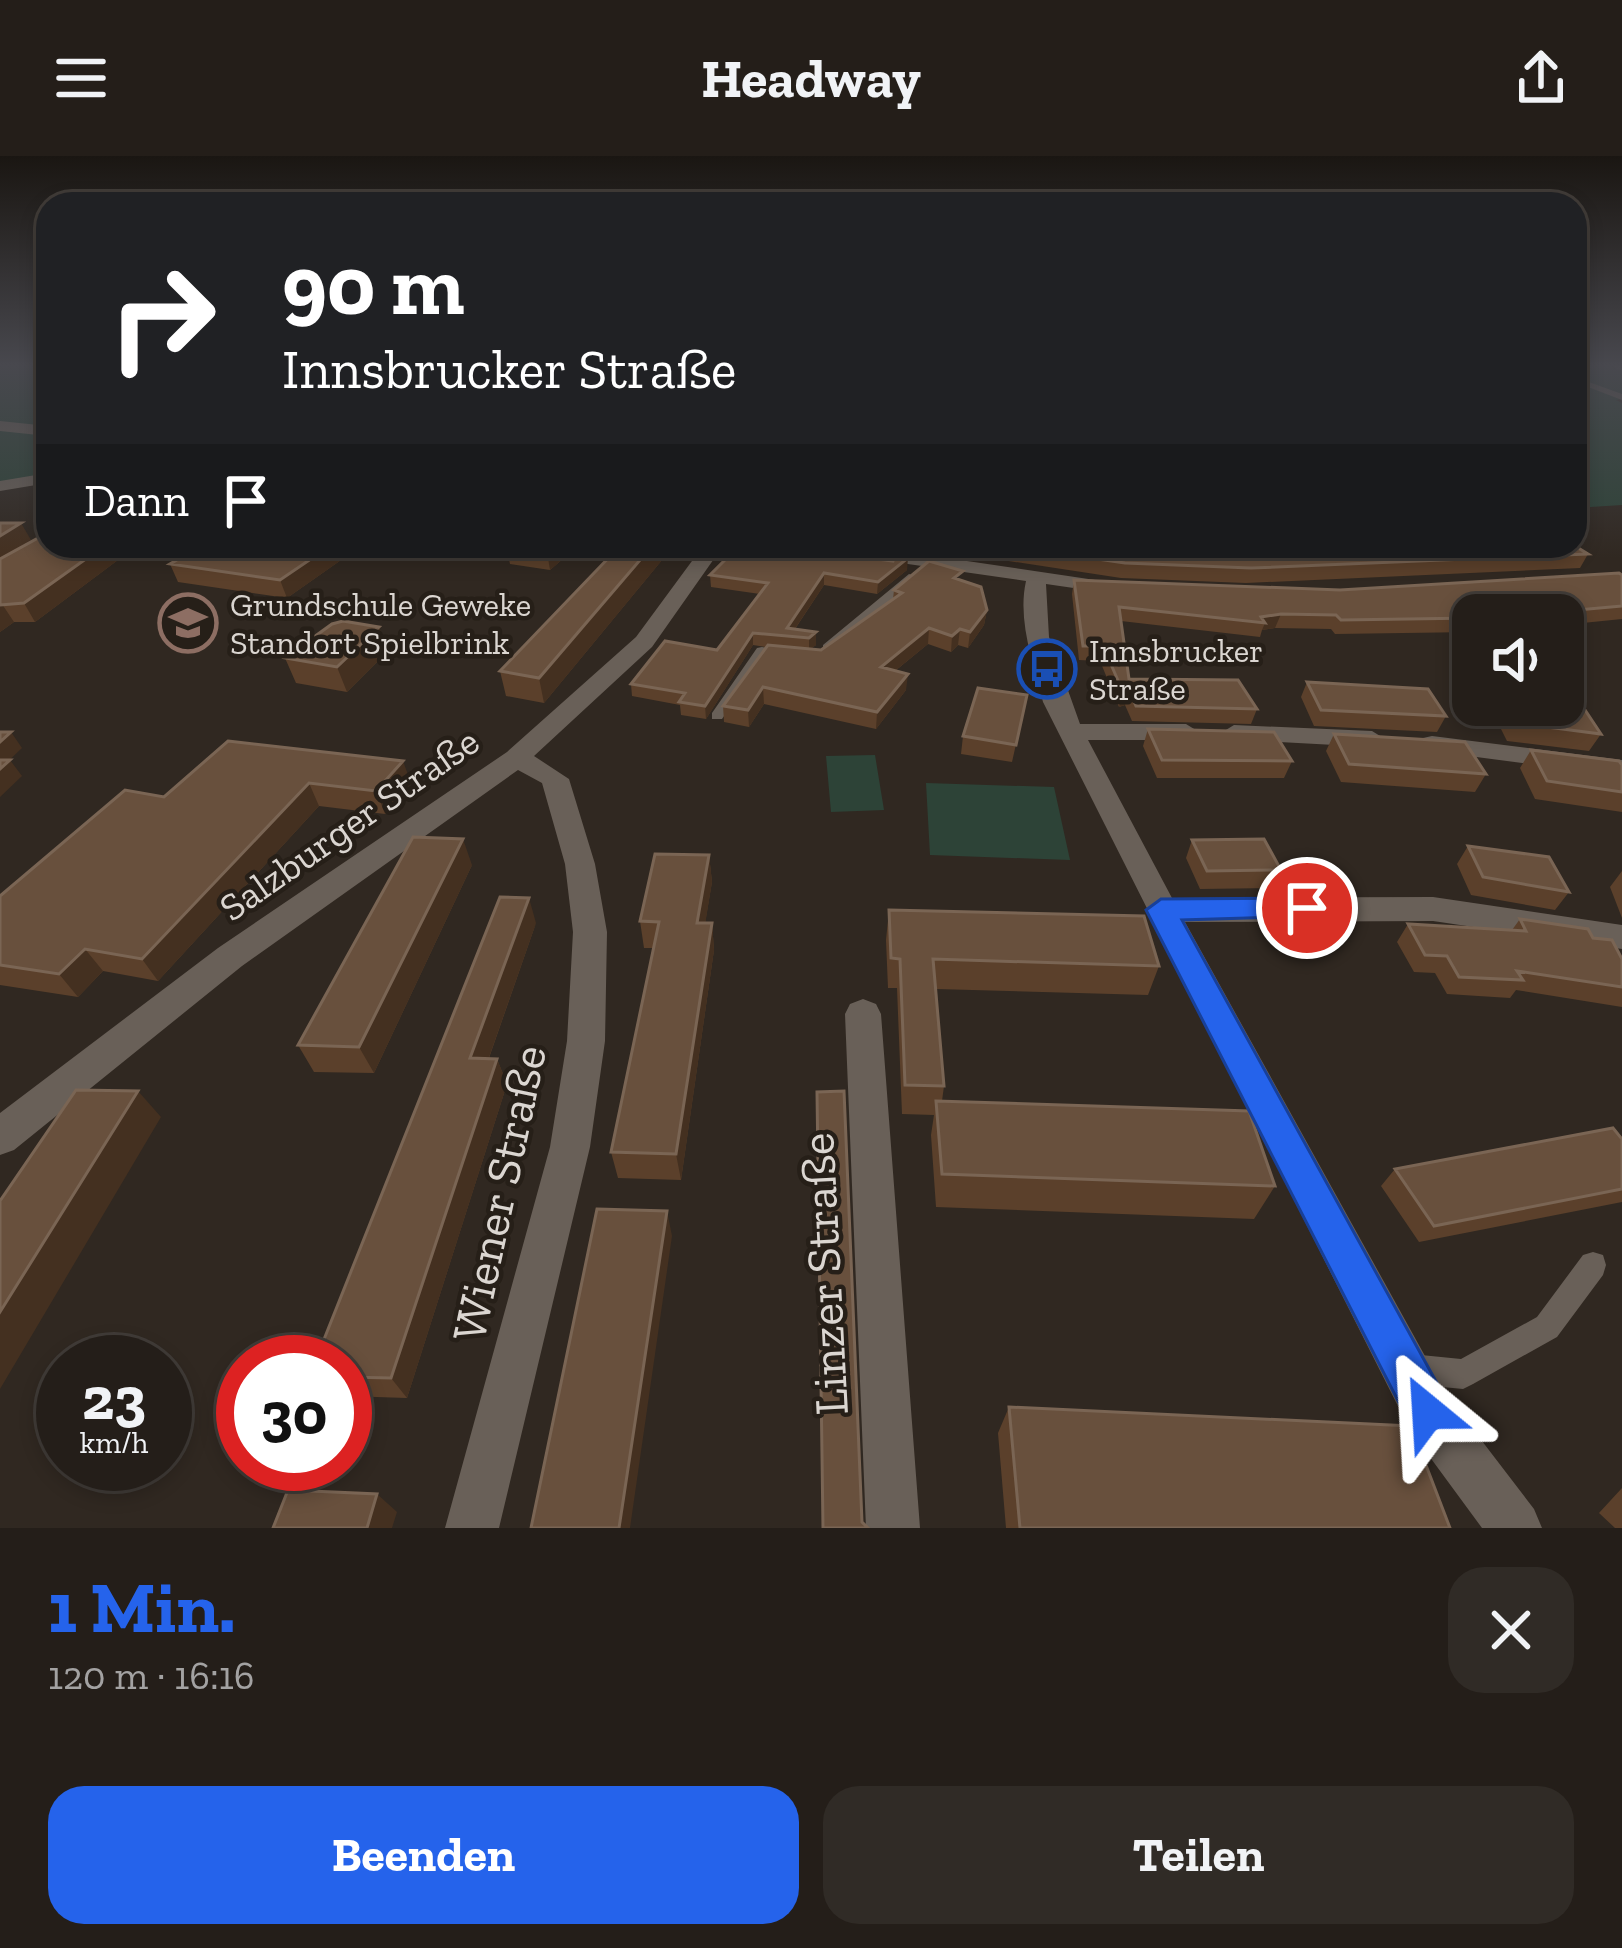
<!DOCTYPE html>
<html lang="de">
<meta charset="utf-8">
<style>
body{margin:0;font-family:"Zilla Slab",serif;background:#302b26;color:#f1f3f6;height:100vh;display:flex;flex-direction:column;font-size:45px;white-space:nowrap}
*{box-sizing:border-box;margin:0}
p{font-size:39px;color:#a3a2a2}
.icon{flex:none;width:66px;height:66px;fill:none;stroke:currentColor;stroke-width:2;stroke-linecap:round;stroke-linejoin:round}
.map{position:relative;height:1372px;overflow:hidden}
.sheet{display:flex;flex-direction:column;background:#241e19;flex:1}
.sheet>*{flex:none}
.guide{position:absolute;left:36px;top:36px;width:1551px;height:366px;border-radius:36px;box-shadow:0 6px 18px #0003,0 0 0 3px #413c38;background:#202124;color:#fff;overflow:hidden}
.buttons{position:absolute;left:1452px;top:438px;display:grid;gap:24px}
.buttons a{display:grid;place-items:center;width:132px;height:132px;border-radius:24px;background:#241e19;box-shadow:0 6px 18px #0003,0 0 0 3px #413c38;font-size:60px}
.speed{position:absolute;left:36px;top:1179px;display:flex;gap:24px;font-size:60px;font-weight:700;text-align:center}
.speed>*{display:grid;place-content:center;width:156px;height:156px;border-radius:50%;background:#241e19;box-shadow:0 6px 18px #0003,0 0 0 3px #413c38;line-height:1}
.speed small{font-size:30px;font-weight:400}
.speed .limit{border:18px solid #d22;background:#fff;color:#111}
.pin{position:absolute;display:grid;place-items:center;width:102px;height:102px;color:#fff;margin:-51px;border:6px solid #fff;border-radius:50%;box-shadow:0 3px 12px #0007}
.me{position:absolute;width:132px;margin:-66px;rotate:333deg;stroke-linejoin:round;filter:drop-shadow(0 0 9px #0008)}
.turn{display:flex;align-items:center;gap:42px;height:252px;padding:0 48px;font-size:54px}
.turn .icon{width:156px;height:156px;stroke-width:2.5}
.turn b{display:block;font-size:84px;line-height:102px}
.then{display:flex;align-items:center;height:114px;padding:0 48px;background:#0003;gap:24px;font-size:45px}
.round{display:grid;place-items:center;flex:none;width:126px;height:126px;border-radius:36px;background:#302b26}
.headline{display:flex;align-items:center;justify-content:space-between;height:204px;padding:0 48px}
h1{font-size:72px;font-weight:800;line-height:90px;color:#2563eb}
.primary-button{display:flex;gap:24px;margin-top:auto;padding:24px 48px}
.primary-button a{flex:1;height:138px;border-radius:36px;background:#2563eb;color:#fff;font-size:48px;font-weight:800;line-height:138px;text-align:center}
.primary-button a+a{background:#302b26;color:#f1f3f6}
header{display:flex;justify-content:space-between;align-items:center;height:156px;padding:0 48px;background:#241e19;font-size:54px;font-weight:800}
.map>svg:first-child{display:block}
.green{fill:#2d4337}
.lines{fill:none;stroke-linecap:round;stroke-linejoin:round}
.service{fill:#696058;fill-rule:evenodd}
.minor{fill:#696058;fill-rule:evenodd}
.wall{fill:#5b402b}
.shaded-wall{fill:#443020}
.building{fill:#68503d;stroke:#7a6554;stroke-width:3}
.route{fill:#2563eb;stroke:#184099;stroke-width:3}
.labels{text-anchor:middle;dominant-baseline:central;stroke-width:9;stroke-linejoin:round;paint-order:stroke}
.far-poi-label{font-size:33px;fill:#dbd6d1;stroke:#261f18;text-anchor:start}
.street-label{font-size:39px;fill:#dbd6d1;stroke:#261f18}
.near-street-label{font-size:48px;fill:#dbd6d1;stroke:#261f18}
</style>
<header><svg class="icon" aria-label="menu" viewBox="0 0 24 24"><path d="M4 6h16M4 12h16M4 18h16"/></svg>Headway<svg class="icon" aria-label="share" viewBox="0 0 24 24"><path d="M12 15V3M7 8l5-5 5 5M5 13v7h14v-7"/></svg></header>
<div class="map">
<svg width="1622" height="1372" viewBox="0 0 1622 1372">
<rect width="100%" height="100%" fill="#302821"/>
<path class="green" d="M 0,210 L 48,210 L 48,320 L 0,328 Z
M 1575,210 L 1622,210 L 1622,243 L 1616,244 L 1622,247 L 1622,349 L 1575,352 Z
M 875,599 L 884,654 L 831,656 L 826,600 Z
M 926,627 L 1054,631 L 1070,704 L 930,699 Z"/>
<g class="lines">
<path class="service" d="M 1575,221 L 1622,238 L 1622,244 L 1575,226 Z
M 909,418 L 919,421 L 833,495 L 823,495 L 823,489 Z
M 762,491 L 792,497 L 794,500 L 787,504 L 766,500 L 722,563 L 712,563 L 712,557 L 757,492 Z
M 1593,1096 L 1603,1099 L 1606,1109 L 1603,1119 L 1557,1181 L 1473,1228 L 1463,1233 L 1411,1228 L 1401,1223 L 1396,1213 L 1401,1203 L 1411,1198 L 1461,1203 L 1537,1161 L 1583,1099 Z"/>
<path class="minor" d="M 1614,210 L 1622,210 L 1622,214 L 1616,213 Z
M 0,265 L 48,270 L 48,280 L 0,275 Z
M 48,317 L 48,327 L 0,335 L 0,325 Z
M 703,390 L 723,390 L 652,491 L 534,600 L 569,623 L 595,708 L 607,776 L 605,885 L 590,991 L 499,1372 L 445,1372 L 550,991 L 567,885 L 573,776 L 565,708 L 542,627 L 518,614 L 242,810 L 14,994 L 0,999 L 0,957 L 218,792 L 507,596 L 636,481 Z
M 814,390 L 865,390 L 1122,428 L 1122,436 L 1115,438 L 1046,428 L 1049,481 L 1080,568 L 1186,568 L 1199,576 L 1186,584 L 1088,584 L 1172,742 L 1433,741 L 1622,769 L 1622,793 L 1433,765 L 1185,766 L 1446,1238 L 1534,1353 L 1542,1372 L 1482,1372 L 1410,1274 L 1043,546 C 1034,508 1017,465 1026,425 L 824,396 Z
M 1234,569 L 1372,575 L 1385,583 L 1372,591 L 1225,583 L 1221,577 Z
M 1432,580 L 1622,604 L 1622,620 L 1423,594 L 1419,588 L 1423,582 Z
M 863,843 L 876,848 L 881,858 L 920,1372 L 866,1372 L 845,858 L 850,848 Z"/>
</g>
<path class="wall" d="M 48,368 L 48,390 L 361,390 L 287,442 L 178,426 L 170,408 L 175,405 L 118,404 L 35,466 L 14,466 L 0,476 L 0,403 L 47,377 Z
M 506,390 L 578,390 L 550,414 L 510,408 Z
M 620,390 L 666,390 L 667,398 L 544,547 L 506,540 L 500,515 Z
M 904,390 L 941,390 L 936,396 Z
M 1004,390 L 1588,398 L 1580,412 L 1246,427 L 1121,422 L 1002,404 Z
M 818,395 L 907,414 L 877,438 L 824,429 L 795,473 L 816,476 L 816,489 L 810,493 L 821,494 L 893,443 L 894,434 L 962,425 L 987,454 L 984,469 L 968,492 L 958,489 L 951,496 L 928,488 L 895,515 L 906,534 L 876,573 L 764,548 L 749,571 L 724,566 L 723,550 L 766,491 L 753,489 L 706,563 L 681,559 L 680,549 L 632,540 L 631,528 L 717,494 L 760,438 L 711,431 L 710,419 Z
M 1622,419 L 1622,463 L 1563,469 L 1563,459 L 1473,459 L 1473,476 L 1335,478 L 1331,473 L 1275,472 L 1262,474 L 1260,481 L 1121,465 L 1129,523 L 1257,553 L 1251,568 L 1132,565 L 1125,549 L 1119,551 L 1100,505 L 1079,504 L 1072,438 L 1074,424 L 1340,434 Z
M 388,495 L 347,536 L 296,527 L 285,502 Z
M 1307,526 L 1446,560 L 1437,576 L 1314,570 L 1301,541 Z
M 1027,539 L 1012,606 L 961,598 L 963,580 Z
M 1498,549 L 1563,549 L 1601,578 L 1589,595 L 1507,585 L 1493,557 Z
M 1148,573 L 1292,605 L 1284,622 L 1157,622 L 1143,590 Z
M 1334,578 L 1486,618 L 1475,636 L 1341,626 L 1326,595 Z
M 228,585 L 411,627 L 385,658 L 319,650 L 158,825 L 103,815 L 78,841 L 0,829 L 0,740 L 164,641 Z
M 1531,594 L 1622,609 L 1622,656 L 1535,643 L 1520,612 Z
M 1192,684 L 1281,714 L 1273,732 L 1200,733 L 1186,702 Z
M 1468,690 L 1569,736 L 1555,754 L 1471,739 L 1457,708 Z
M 709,699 L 712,726 L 705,767 L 712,767 L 714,794 L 681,1024 L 618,1022 L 611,996 L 653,792 L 644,792 L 640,765 Z
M 472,709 L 374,917 L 314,916 L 298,889 Z
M 1622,715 L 1622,762 L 1610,731 Z
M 889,754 L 1159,810 L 1148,839 L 936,833 L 944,930 L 942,945 L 1275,1030 L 1254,1063 L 936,1051 L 931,979 L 934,959 L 902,958 L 897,832 L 888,832 L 886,784 Z
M 1520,763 L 1593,782 L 1622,803 L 1622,851 L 1516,834 L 1510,842 L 1447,838 L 1435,817 L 1414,816 L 1397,786 L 1408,768 L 1512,774 Z
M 536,767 L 489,902 L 497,903 L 507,928 L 407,1242 L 345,1240 L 345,1206 Z
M 1622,983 L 1622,1046 L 1419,1086 L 1381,1030 L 1395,1013 Z
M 1009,1251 L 1450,1372 L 1006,1372 L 998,1277 Z
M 1622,1332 L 1622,1372 L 1615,1372 L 1599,1357 Z"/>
<path class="shaded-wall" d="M 21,367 L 31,384 L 0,403 L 0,380 Z
M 104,390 L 111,390 L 118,404 L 35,466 L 24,447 Z
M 330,390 L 361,390 L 287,442 L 280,424 Z
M 554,390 L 578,390 L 550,414 L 547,396 Z
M 652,390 L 666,390 L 667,398 L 544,547 L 539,522 Z
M 908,402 L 907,414 L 877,438 L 878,426 Z
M 824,417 L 824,429 L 790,480 L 787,472 Z
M 2,448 L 14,466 L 0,476 L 0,449 Z
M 987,454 L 984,469 L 968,492 L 970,476 Z
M 1281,458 L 1275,472 L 1262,474 L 1265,467 L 1261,461 Z
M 379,471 L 388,495 L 347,536 L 337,511 Z
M 929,472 L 928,488 L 880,527 L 881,511 Z
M 960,473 L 958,489 L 951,496 L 952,480 Z
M 816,476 L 816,489 L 809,494 L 809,482 Z
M 753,477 L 753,489 L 706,563 L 705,550 Z
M 908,518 L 906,534 L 876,573 L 877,556 Z
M 763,531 L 764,548 L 749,571 L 748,554 Z
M 1129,534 L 1125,549 L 1119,551 L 1123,536 Z
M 11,576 L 22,592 L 0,613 L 0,586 Z
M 10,604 L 22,620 L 0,641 L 0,613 Z
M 403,605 L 411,627 L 385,658 L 376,635 Z
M 309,627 L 319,650 L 158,825 L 142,803 Z
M 463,683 L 472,709 L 374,917 L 359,891 Z
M 709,699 L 712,726 L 701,794 L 697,767 Z
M 529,742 L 536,767 L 480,927 L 470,902 Z
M 712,767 L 714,794 L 681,1024 L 676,998 Z
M 85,793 L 103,815 L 78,841 L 59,818 Z
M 497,903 L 507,928 L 407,1242 L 391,1222 Z
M 138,935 L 161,961 L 0,1233 L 0,1156 Z
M 667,1055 L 672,1080 L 630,1372 L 619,1372 Z
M 377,1338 L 397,1356 L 392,1372 L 367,1372 Z"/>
<path class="building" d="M 0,367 L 21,367 L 0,380 Z
M 43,367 L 48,368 L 48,390 L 104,390 L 24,447 L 0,449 L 0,403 L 47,377 Z
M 201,390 L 330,390 L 280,424 L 170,408 Z
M 506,390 L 554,390 L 547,396 Z
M 620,390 L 652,390 L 539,522 L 500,515 Z
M 739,390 L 803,390 L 818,395 L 893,405 L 895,400 L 908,402 L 878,426 L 824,417 L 787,472 L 816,476 L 809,482 L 753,477 L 705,550 L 679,546 L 685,537 L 631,528 L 665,485 L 717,494 L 768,427 L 710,419 Z
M 1008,390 L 1575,390 L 1588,398 L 1251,412 L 1125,407 Z
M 929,405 L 963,415 L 954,422 L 981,431 L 987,454 L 970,476 L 960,473 L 952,480 L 929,472 L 881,511 L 908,518 L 877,556 L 763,531 L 748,554 L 723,550 L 768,489 L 821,494 L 902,437 L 894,434 Z
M 1619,417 L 1622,419 L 1622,450 L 1522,459 L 1473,459 L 1473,462 L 1341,464 L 1336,459 L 1281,458 L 1261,461 L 1265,467 L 1119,451 L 1129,523 L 1238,524 L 1257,553 L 1136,550 L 1129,534 L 1123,536 L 1103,490 L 1083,490 L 1074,424 L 1340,434 Z
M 343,465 L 379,471 L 337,511 L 285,502 L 332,468 Z
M 1307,526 L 1428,533 L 1446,560 L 1321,554 Z
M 978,532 L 1027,539 L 1016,589 L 963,580 Z
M 1563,546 L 1581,548 L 1601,578 L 1517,567 L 1508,549 L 1563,549 Z
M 1148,573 L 1274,576 L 1292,605 L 1162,604 Z
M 0,576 L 11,576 L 0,586 Z
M 1334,578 L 1465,586 L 1486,618 L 1349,608 Z
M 228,585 L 403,605 L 376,635 L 309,627 L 142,803 L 85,793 L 59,818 L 0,809 L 0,740 L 125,634 L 164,641 Z
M 1531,594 L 1619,605 L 1622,609 L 1622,636 L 1547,625 Z
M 0,604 L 10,604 L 0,613 Z
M 413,681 L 463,683 L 359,891 L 298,889 Z
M 1264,683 L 1281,714 L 1207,715 L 1192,684 Z
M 1468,690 L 1549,701 L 1569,736 L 1483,721 Z
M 655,698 L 709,699 L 697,767 L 712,767 L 676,998 L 611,996 L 659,766 L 640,765 Z
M 500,741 L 529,742 L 470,902 L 497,903 L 391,1222 L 345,1221 L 345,1206 L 315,1206 Z
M 889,754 L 1144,760 L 1159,810 L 933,803 L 944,930 L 905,929 L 900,803 L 891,802 Z
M 1520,763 L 1588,773 L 1593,782 L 1612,784 L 1622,803 L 1622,831 L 1517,815 L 1523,824 L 1459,821 L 1447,800 L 1425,799 L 1408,768 L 1526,775 Z
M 76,934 L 138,935 L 0,1156 L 0,1045 Z
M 844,935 L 862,1366 L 868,1372 L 823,1372 L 817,936 Z
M 936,945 L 1249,955 L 1275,1030 L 942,1018 Z
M 1613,972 L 1622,983 L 1622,1033 L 1434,1070 L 1395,1013 Z
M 597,1053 L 667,1055 L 619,1372 L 531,1372 Z
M 1009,1251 L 1411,1270 L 1450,1372 L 1020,1372 Z
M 288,1334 L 377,1338 L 367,1372 L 273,1372 Z"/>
<linearGradient id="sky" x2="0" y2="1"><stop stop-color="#1a1612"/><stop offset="0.52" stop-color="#48484e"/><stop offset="1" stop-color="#48484e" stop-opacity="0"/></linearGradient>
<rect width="1622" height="402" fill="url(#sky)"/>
<path class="route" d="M 1307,742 L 1322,752 L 1318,760 L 1182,764 L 1444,1240 L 1451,1256 L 1444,1272 L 1428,1279 L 1412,1272 L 1146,754 L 1161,743 Z"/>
<defs>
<symbol id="school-ring" viewBox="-11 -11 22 22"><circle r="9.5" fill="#261f18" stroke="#8d6e63" stroke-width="1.5"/><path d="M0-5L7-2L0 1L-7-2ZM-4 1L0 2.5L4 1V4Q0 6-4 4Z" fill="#8d6e63"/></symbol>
<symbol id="bus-ring" viewBox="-11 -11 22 22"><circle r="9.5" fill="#261f18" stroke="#1a4fb4" stroke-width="1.5"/><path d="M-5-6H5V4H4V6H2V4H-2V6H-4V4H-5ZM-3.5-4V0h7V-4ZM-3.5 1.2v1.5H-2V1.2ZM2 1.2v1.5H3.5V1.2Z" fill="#1a4fb4"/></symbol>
</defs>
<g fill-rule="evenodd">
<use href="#school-ring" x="155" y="434" width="66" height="66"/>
<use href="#bus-ring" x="1014" y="480" width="66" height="66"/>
</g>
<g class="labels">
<g class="far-poi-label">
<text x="230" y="448">Grundschule Geweke<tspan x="230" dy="38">Standort Spielbrink</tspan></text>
<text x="1089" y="494">Innsbrucker<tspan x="1089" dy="38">Straße</tspan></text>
</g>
<g class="street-label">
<text transform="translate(349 668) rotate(-35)">Salzburger Straße</text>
</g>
<g class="near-street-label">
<text transform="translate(499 1037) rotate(-78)">Wiener Straße</text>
<text transform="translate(824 1118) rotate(-93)">Linzer Straße</text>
</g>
</g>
</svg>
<div class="buttons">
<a><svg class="icon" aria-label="sound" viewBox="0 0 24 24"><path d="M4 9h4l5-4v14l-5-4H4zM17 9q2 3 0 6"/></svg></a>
</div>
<div class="speed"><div>23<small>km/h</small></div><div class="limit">30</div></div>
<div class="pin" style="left:1307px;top:752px;background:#d93025"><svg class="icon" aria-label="arrive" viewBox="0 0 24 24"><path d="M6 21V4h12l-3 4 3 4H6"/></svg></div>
<svg class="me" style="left:1428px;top:1256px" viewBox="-20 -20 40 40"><path d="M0-17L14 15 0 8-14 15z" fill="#2563eb" stroke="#fff" stroke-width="4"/></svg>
<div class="guide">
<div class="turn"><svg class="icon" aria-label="right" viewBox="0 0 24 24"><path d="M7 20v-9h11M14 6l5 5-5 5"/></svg><div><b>90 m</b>Innsbrucker Straße</div></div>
<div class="then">Dann<svg class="icon" aria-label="arrive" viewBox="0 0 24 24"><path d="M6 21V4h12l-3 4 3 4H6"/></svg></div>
</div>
</div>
<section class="sheet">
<div class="headline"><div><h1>1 Min.</h1><p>120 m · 16:16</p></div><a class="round"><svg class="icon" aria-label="close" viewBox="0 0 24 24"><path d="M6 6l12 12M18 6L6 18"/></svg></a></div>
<div class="primary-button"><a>Beenden</a><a>Teilen</a></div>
</section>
